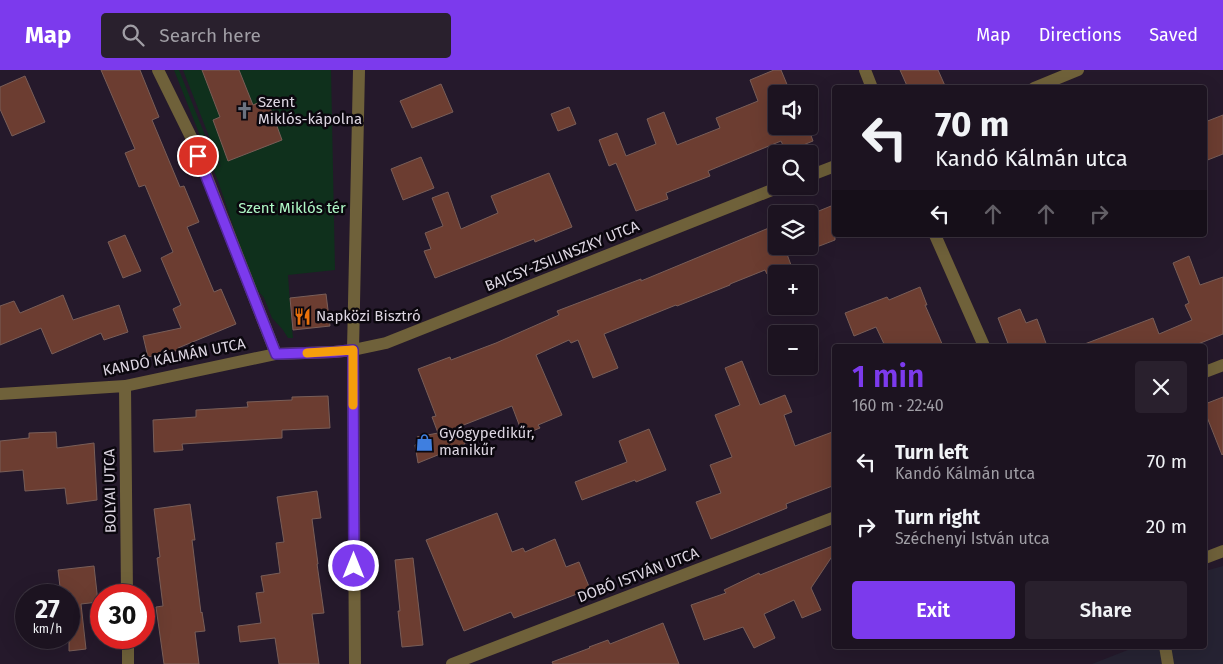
<!DOCTYPE html>
<meta charset="utf-8">
<style>
body{margin:0;font-family:"Fira Sans",sans-serif;background:#29202d;color:#f1f3f6;height:100vh;display:flex;flex-direction:column;font-size:19px;white-space:nowrap}
*{box-sizing:border-box;margin:0}
p{font-size:16px;color:#a09ea5}
.icon{flex:none;width:28px;height:28px;fill:none;stroke:currentColor;stroke-width:2;stroke-linecap:round;stroke-linejoin:round}
.map{position:relative;flex:1;overflow:hidden}
.drawer{position:absolute;left:832px;top:274px;width:375px;height:305px;display:flex;flex-direction:column;background:#1c1320;border-radius:5px;box-shadow:0 5px 20px #0002,0 0 0 1px #3a323e}
.drawer>*{flex:none}
.hud{position:absolute;left:832px;top:15px;width:375px;height:152px;border-radius:5px;box-shadow:0 5px 20px #0002,0 0 0 1px #3a323e;background:#1c1320;color:#f1f3f6;overflow:hidden}
.buttons{position:absolute;left:768px;top:15px;display:grid;gap:10px}
.buttons a{display:grid;place-items:center;width:50px;height:50px;border-radius:5px;background:#1c1320;box-shadow:0 5px 20px #0002,0 0 0 1px #3a323e;font-size:25px}
.speed{position:absolute;left:15px;top:514px;display:flex;gap:10px;font-size:25px;font-weight:700;text-align:center}
.speed>*{display:grid;place-content:center;width:65px;height:65px;border-radius:50%;background:#1c1320;box-shadow:0 5px 20px #0002,0 0 0 1px #3a323e;line-height:1}
.speed small{font-size:12px;font-weight:400}
.speed .limit{border:8px solid #d22;background:#fff;color:#111}
.pin{position:absolute;display:grid;place-items:center;width:42px;height:42px;color:#fff;margin:-21px;border:2px solid #fff;border-radius:50%;box-shadow:0 1px 5px #0007}
.me{position:absolute;width:55px;margin:-28px;rotate:0deg;stroke-linejoin:round;filter:drop-shadow(0 0 4px #0008)}
.turn{display:flex;align-items:center;gap:18px;height:105px;padding:0 20px;font-size:22px}
.turn .icon{width:65px;height:65px;stroke-width:2.5}
.turn b{display:block;font-size:35px;line-height:42px}
.lanes{display:flex;align-items:center;height:48px;padding:0 20px;background:#0003;justify-content:center;gap:25px;direction:ltr}
.lanes .off{opacity:.35}
.round{display:grid;place-items:center;flex:none;width:52px;height:52px;border-radius:5px;background:#29202d}
.headline{display:flex;align-items:center;justify-content:space-between;height:85px;padding:0 20px}
h1{font-size:30px;font-weight:600;line-height:38px;color:#7c3aed}
.primary-button{display:flex;gap:10px;margin-top:auto;padding:10px 20px}
.primary-button a{flex:1;height:58px;border-radius:5px;background:#7c3aed;color:#fff;font-size:20px;font-weight:600;line-height:58px;text-align:center}
.primary-button a+a{background:#29202d;color:#f1f3f6}
ul{padding:0;list-style:none}
li{display:flex;align-items:center;gap:15px;height:65px;padding:0 20px}
li div{flex:1}
li b{display:block;font-size:19px}
li em{font-style:normal}
header{display:flex;align-items:center;gap:30px;box-sizing:border-box;height:70px;padding:0 25px;background:#7c3aed;color:#fff}
header strong{font-size:24px}
nav{display:flex;gap:28px;margin-inline-start:auto;font-size:18px}
.search{width:350px;height:45px;background:#29202d;display:flex;align-items:center;gap:12px;box-sizing:border-box;padding:0 18px;border-radius:5px;color:#a09ea5;font-size:19px}
.map>svg:first-child{display:block}
.industrial{fill:#262333}
.green{fill:#0f301c}
.building{fill:#6c3d31;stroke:#795e58}
.lines{fill:none;stroke-linecap:round;stroke-linejoin:round}
.minor{stroke:#6f613a;stroke-width:12}
.route-casing{stroke:#51269a;stroke-width:12}
.route{stroke:#7c3aed;stroke-width:9}
.slow{stroke:#f59e0b;stroke-width:9}
.labels{text-anchor:middle;dominant-baseline:central;stroke-width:5;stroke-linejoin:round;paint-order:stroke}
.poi-label{font-size:15px;fill:#ddd6e2;stroke:#0b070e;text-anchor:start}
.park-label{font-size:15px;fill:#aff8c6;stroke:#0b070e}
.street-label{font-size:15px;fill:#ddd6e2;stroke:#0b070e}
</style>
<header>
<strong>Map</strong>
<div class="search"><svg class="icon" aria-label="search" viewBox="0 0 24 24"><circle cx="10" cy="10" r="6"/><path d="M15 15l6 6"/></svg>Search here</div>
<nav><a>Map</a><a>Directions</a><a>Saved</a></nav>
</header>
<div class="map">
<svg width="1223" height="594" viewBox="0 0 1223 594">
<rect width="100%" height="100%" fill="#25192b"/>
<path class="industrial" d="M 1223,496 L 1223,594 L 1092,594 L 1138,576 L 1205,576 L 1205,501 Z"/>
<path class="green" d="M 174,0 L 179,0 L 213,85 L 221,97 L 183,0 L 331,0 L 335,200 L 288,205 L 291,248 L 293,268 L 288,268 L 283,260 L 272,248 L 264,228 L 253,215 L 218,111 Z"/>
<path class="building" d="M 101,0 L 140,0 L 159,47 L 152,50 L 180,117 L 184,116 L 199,152 L 187,157 L 214,222 L 221,219 L 236,254 L 178,278 L 179,280 L 148,287 L 143,266 L 181,258 L 173,239 L 181,235 L 161,188 L 173,182 L 145,115 L 139,117 L 125,83 L 135,79 Z
M 202,0 L 239,0 L 253,35 L 267,29 L 282,70 L 228,91 L 213,50 L 220,47 Z
M 774,0 L 781,0 L 791,24 L 776,24 L 776,56 L 816,56 L 809,60 L 813,71 L 786,82 L 781,71 L 708,101 L 710,106 L 666,123 L 668,129 L 636,141 L 616,93 L 609,96 L 599,70 L 617,63 L 626,86 L 656,74 L 647,49 L 664,42 L 677,75 L 720,58 L 716,48 L 758,31 L 750,10 Z
M 900,0 L 938,0 L 946,18 L 908,18 Z
M 25,6 L 45,52 L 12,66 L 0,39 L 0,17 Z
M 441,14 L 453,42 L 412,58 L 400,31 Z
M 569,37 L 576,54 L 558,61 L 551,44 Z
M 1223,45 L 1223,84 L 1205,91 L 1205,52 Z
M 421,87 L 434,118 L 403,130 L 391,99 Z
M 549,103 L 572,157 L 535,172 L 534,169 L 435,208 L 424,181 L 431,179 L 425,163 L 443,156 L 432,128 L 448,122 L 461,159 L 498,143 L 491,126 Z
M 831,136 L 835,146 L 835,170 L 809,180 L 809,145 Z
M 776,155 L 776,176 L 784,176 L 791,195 L 767,204 L 765,200 L 730,214 L 730,215 L 677,236 L 676,235 L 604,264 L 618,298 L 593,308 L 578,270 L 571,273 L 569,270 L 536,285 L 562,345 L 538,355 L 540,358 L 523,365 L 512,336 L 456,358 L 460,366 L 462,366 L 465,374 L 418,393 L 415,375 L 418,374 L 417,367 L 438,363 L 432,347 L 436,346 L 418,299 L 450,287 L 451,290 L 496,273 L 559,245 L 557,241 L 641,209 L 641,211 Z
M 125,165 L 141,201 L 123,208 L 108,172 Z
M 1189,186 L 1200,215 L 1223,207 L 1223,264 L 1193,276 L 1082,276 L 1082,275 L 1153,248 L 1159,264 L 1192,250 L 1185,235 L 1189,233 L 1173,193 Z
M 920,217 L 927,235 L 925,235 L 943,276 L 885,276 L 876,257 L 854,266 L 845,243 L 887,227 L 889,230 Z
M 326,224 L 330,256 L 293,260 L 290,228 Z
M 63,225 L 73,250 L 119,235 L 128,262 L 104,270 L 101,263 L 52,284 L 41,258 L 0,275 L 0,236 L 14,231 L 20,243 Z
M 1020,239 L 1026,253 L 1037,249 L 1047,276 L 1009,276 L 998,248 Z
M 742,291 L 760,335 L 785,325 L 792,342 L 784,345 L 795,376 L 835,361 L 835,415 L 786,434 L 787,438 L 711,469 L 696,432 L 721,423 L 710,395 L 732,387 L 715,345 L 740,335 L 725,298 Z
M 328,326 L 330,358 L 282,360 L 282,368 L 182,374 L 183,380 L 154,382 L 153,350 L 196,347 L 196,340 L 248,337 L 247,332 L 292,330 L 292,327 Z
M 1223,327 L 1223,384 L 1222,385 L 1205,342 L 1205,334 Z
M 649,359 L 666,400 L 636,412 L 635,410 L 582,430 L 575,412 L 627,392 L 619,371 Z
M 56,362 L 57,378 L 94,373 L 97,430 L 67,434 L 65,418 L 25,421 L 23,400 L 0,402 L 0,371 L 29,368 L 29,363 Z
M 317,421 L 321,448 L 312,449 L 318,494 L 317,494 L 324,543 L 312,544 L 319,594 L 279,594 L 275,568 L 240,572 L 238,556 L 261,553 L 256,523 L 264,522 L 261,506 L 280,503 L 276,473 L 284,472 L 277,427 Z
M 190,434 L 195,470 L 192,470 L 201,543 L 202,542 L 205,561 L 195,562 L 199,594 L 164,594 L 156,537 L 163,536 L 157,488 L 160,487 L 154,439 Z
M 497,443 L 512,482 L 523,478 L 525,482 L 555,469 L 566,497 L 579,492 L 590,519 L 514,548 L 511,542 L 464,561 L 426,470 Z
M 835,475 L 835,482 L 811,518 L 821,540 L 802,548 L 794,530 L 764,544 L 775,568 L 754,578 L 743,557 L 704,570 L 691,535 L 726,523 L 724,520 L 759,503 L 760,505 Z
M 413,488 L 423,575 L 402,577 L 398,541 L 400,541 L 395,490 Z
M 94,496 L 98,532 L 81,534 L 86,579 L 69,581 L 69,525 L 61,525 L 58,500 Z
M 663,553 L 679,594 L 553,594 L 552,592 L 590,578 L 589,577 L 608,570 L 610,574 Z"/>
<g class="lines">
<path class="minor" d="M 158,0 L 192,69 L 276,284
M 865,0 L 872,18
M 1034,18 L 1078,0
M 809,106 L 835,96
M 935,165 L 984,276
M 1205,302 L 1223,295
M 125,316 L 127,525
M 0,324 L 125,316 L 276,284 L 334,282 L 353,280 L 386,273 L 782,116
M 1205,488 L 1223,481
M 128,568 L 128,594
M 1165,576 L 1168,594
M 355,594 L 353,280 L 359,0
M 452,594 L 835,447"/>
</g>
<g class="lines">
<defs>
<path id="route" d="M 198,86 L 276,284 L 334,282 L 353,280 L 354,496"/>
</defs>
<use href="#route" class="route-casing"/>
<use href="#route" class="route"/>
<path class="slow" d="M 307,283 L 353,280 L 353,335"/>
</g>
<defs>
<symbol id="church-bare" viewBox="-9 -9 18 18"><path d="M-1.2-6h2.4v3.5h3.3v2.4h-3.3V6h-2.4V-.1h-3.3v-2.4h3.3Z" fill="#6b7280" stroke="#0b070e" stroke-width="2.5" paint-order="stroke"/></symbol>
<symbol id="restaurant-bare" viewBox="-9 -9 18 18"><path d="M-5-6h1v4h1v-4h1v4h1v-4h1v5L-1.5 .5V6h-2V.5L-5-1ZM5-6V6H3V1.5H1.5Q1.5-4 5-6Z" fill="#e8710a" stroke="#0b070e" stroke-width="2.5" paint-order="stroke"/></symbol>
<symbol id="shop-bare" viewBox="-9 -9 18 18"><path d="M-5-2.5h2.3a2.7 3.5 0 0 1 5.4 0H5L5.5 6h-11ZM-1.5-2.5h3a1.5 2.3 0 0 0-3 0Z" fill="#3f7fe0" stroke="#0b070e" stroke-width="2.5" paint-order="stroke"/></symbol>
</defs>
<g fill-rule="evenodd">
<use href="#church-bare" x="232" y="28" width="25" height="25"/>
<use href="#restaurant-bare" x="290" y="234" width="25" height="25"/>
<use href="#shop-bare" x="412" y="360" width="25" height="25"/>
</g>
<g class="labels">
<g class="poi-label">
<text x="258" y="32">Szent<tspan x="258" dy="17">Miklós-kápolna</tspan></text>
<text x="316" y="246">Napközi Bisztró</text>
<text x="439" y="363">Gyógypedikűr,<tspan x="439" dy="17">manikűr</tspan></text>
</g>
<g class="park-label">
<text x="292" y="138">Szent Miklós tér</text>
</g>
<g class="street-label">
<text transform="translate(562 186) rotate(-22)">BAJCSY-ZSILINSZKY UTCA</text>
<text transform="translate(174 287) rotate(-11)">KANDÓ KÁLMÁN UTCA</text>
<text transform="translate(110 421) rotate(-91)">BOLYAI UTCA</text>
<text transform="translate(638 505) rotate(-21)">DOBÓ ISTVÁN UTCA</text>
</g>
</g>
</svg>
<div class="buttons">
<a><svg class="icon" aria-label="sound" viewBox="0 0 24 24"><path d="M4 9h4l5-4v14l-5-4H4zM17 9q2 3 0 6"/></svg></a>
<a><svg class="icon" aria-label="search" viewBox="0 0 24 24"><circle cx="10" cy="10" r="6"/><path d="M15 15l6 6"/></svg></a>
<a><svg class="icon" aria-label="layers" viewBox="0 0 24 24"><path d="M12 4l9 5-9 5-9-5zM3 14l9 5 9-5"/></svg></a>
<a>+</a>
<a>−</a>
</div>
<div class="speed"><div>27<small>km/h</small></div><div class="limit">30</div></div>
<div class="pin" style="left:198px;top:86px;background:#d93025"><svg class="icon" aria-label="arrive" viewBox="0 0 24 24"><path d="M6 21V4h12l-3 4 3 4H6"/></svg></div>
<svg class="me" style="left:354px;top:496px" viewBox="-20 -20 40 40"><circle r="17" fill="#7c3aed" stroke="#fff" stroke-width="3"/><path d="M0-11L8 9 0 5-8 9z" fill="#fff"/></svg>
<div class="hud">
<div class="turn"><svg class="icon" aria-label="left" viewBox="0 0 24 24"><path d="M17 20v-9H6M10 6l-5 5 5 5"/></svg><div><b>70 m</b>Kandó Kálmán utca</div></div>
<div class="lanes"><svg class="icon" aria-label="left" viewBox="0 0 24 24"><path d="M17 20v-9H6M10 6l-5 5 5 5"/></svg><svg class="icon off" aria-label="ahead" viewBox="0 0 24 24"><path d="M12 20V5M6 11l6-6 6 6"/></svg><svg class="icon off" aria-label="ahead" viewBox="0 0 24 24"><path d="M12 20V5M6 11l6-6 6 6"/></svg><svg class="icon off" aria-label="right" viewBox="0 0 24 24"><path d="M7 20v-9h11M14 6l5 5-5 5"/></svg></div>
</div>
<section class="drawer">
<div class="headline"><div><h1>1 min</h1><p>160 m · 22:40</p></div><a class="round"><svg class="icon" aria-label="close" viewBox="0 0 24 24"><path d="M6 6l12 12M18 6L6 18"/></svg></a></div>
<ul>
<li><svg class="icon" aria-label="left" viewBox="0 0 24 24"><path d="M17 20v-9H6M10 6l-5 5 5 5"/></svg><div><b>Turn left</b><p>Kandó Kálmán utca</p></div><em>70 m</em></li>
<li><svg class="icon" aria-label="right" viewBox="0 0 24 24"><path d="M7 20v-9h11M14 6l5 5-5 5"/></svg><div><b>Turn right</b><p>Széchenyi István utca</p></div><em>20 m</em></li>
</ul>
<div class="primary-button"><a>Exit</a><a>Share</a></div>
</section>
</div>
